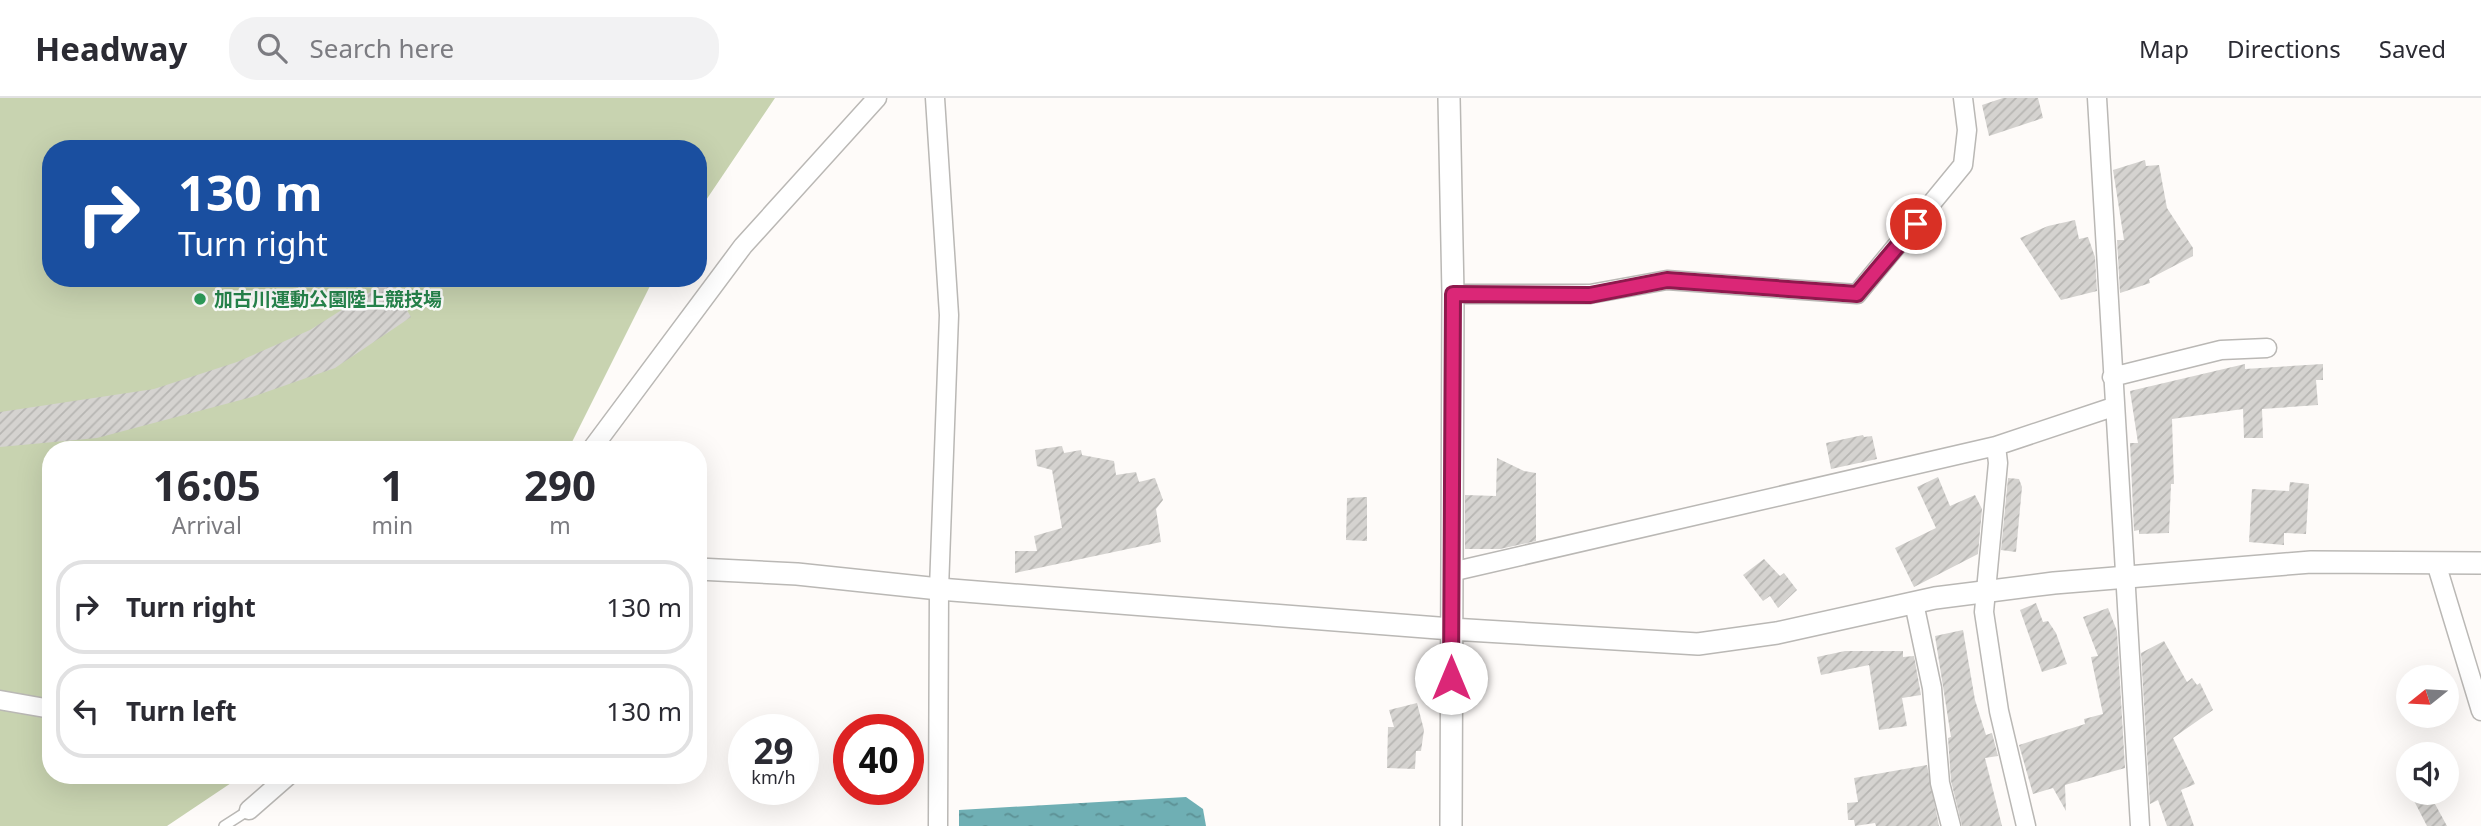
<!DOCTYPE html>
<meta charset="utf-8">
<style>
body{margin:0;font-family:"Noto Sans","Noto Sans JP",sans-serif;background:#f2f2f3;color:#2b2b33;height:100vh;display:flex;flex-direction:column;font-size:26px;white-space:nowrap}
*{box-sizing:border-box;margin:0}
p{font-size:23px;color:#7c7c81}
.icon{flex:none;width:38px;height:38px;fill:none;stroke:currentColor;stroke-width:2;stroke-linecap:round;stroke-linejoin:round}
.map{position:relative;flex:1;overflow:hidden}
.details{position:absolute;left:42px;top:343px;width:665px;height:343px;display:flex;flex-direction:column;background:#fff;border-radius:28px;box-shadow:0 7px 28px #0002}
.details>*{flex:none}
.guide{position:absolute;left:42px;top:42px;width:665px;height:147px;border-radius:28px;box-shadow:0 7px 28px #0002;background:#1a4fa0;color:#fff;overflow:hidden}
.needle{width:46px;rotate:252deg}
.buttons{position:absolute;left:2396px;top:567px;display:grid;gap:14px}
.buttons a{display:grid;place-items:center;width:63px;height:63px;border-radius:50%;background:#fff;box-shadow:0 7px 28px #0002;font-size:35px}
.speed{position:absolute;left:728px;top:616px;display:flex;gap:14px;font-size:35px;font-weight:700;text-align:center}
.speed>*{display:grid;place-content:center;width:91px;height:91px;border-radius:50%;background:#fff;box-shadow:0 7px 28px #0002;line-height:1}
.speed small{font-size:18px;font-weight:400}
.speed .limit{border:10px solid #d22;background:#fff;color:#111}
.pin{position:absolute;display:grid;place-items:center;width:60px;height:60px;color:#fff;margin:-30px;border:4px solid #fff;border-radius:50%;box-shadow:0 2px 7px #0007}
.me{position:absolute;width:77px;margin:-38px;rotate:0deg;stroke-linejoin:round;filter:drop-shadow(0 0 5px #0008)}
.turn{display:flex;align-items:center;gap:24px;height:147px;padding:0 21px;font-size:32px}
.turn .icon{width:91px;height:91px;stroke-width:2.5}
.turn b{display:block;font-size:49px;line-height:60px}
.eta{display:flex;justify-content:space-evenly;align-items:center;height:119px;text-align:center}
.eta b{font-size:42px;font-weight:700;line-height:49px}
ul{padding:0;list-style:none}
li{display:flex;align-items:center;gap:21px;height:94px;margin:0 14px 10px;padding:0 7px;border:4px solid #e1e1e2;border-radius:28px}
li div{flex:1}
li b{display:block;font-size:26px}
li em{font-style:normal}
header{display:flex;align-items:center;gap:42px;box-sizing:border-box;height:98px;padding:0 35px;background:#fff;border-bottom:2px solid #e1e1e2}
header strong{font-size:33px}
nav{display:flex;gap:38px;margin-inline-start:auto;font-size:24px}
.search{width:490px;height:63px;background:#f2f2f3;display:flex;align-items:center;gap:18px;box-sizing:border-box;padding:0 24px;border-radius:28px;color:#7c7c81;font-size:26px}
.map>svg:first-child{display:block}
.green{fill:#c8d3b0}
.water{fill:url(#water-ripples)}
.building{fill:url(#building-hatch)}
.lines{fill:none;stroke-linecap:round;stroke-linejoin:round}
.service-casing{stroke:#bab8b5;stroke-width:12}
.minor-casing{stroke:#bab8b5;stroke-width:21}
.tertiary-casing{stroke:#bab8b5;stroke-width:24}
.service{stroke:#fff;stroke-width:9}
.minor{stroke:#fff;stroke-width:18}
.tertiary{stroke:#fff;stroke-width:21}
.route-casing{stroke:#8e194d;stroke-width:18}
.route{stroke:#db2777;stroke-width:12}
.leisure-dot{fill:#2e9e5b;stroke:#fff;stroke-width:2.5}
.labels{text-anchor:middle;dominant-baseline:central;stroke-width:5;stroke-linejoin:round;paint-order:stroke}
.leisure-label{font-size:19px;font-weight:bold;fill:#27864d;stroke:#fff;text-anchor:start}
</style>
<header>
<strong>Headway</strong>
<div class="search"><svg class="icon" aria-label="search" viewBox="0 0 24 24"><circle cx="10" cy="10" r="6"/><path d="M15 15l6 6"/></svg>Search here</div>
<nav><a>Map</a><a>Directions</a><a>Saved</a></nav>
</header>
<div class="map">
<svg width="2481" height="728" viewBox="0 0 2481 728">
<defs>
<pattern id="water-ripples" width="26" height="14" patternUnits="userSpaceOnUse" patternTransform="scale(1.75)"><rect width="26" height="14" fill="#6fafb4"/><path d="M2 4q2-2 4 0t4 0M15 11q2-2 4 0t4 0" fill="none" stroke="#5c8f93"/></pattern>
<pattern id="building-hatch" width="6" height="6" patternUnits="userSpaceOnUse" patternTransform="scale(1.75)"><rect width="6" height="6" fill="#d5d3d0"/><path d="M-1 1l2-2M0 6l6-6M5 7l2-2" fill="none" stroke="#b7b6b3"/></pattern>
</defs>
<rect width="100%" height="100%" fill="#fefbf9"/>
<path class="green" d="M 0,0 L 775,0 L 698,114 L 698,51 L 51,51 L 51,180 L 654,180 L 568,352 L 51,352 L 51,677 L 243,677 L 167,728 L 0,728 Z"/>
<path class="water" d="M 1186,699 L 1203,711 L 1206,728 L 959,728 L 959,712 Z"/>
<path class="building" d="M 2003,0 L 2038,0 L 2043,20 L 1989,38 L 1982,7 Z
M 2145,62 L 2146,68 L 2159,67 L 2167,110 L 2193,150 L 2193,158 L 2149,181 L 2150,185 L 2120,195 L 2117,142 L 2124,142 L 2113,72 Z
M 2075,122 L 2079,141 L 2088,139 L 2095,159 L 2097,193 L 2061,202 L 2020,140 L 2048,128 Z
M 389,182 L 411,219 L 335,270 L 252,299 L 97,340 L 0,349 L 0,314 L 154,291 L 237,264 L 310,232 Z
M 2245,266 L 2245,271 L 2323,266 L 2323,282 L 2316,282 L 2318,307 L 2262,311 L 2263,340 L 2244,340 L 2243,311 L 2172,321 L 2174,386 L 2171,386 L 2169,435 L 2139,436 L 2139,432 L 2134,433 L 2130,345 L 2138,345 L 2130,293 Z
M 1863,337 L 1864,339 L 1872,338 L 1877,361 L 1831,371 L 1826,345 Z
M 1062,348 L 1064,355 L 1081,352 L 1082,357 L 1114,363 L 1116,377 L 1136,374 L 1139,384 L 1155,380 L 1163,402 L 1156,411 L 1161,444 L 1015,475 L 1015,453 L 1037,453 L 1034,438 L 1062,430 L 1052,372 L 1037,368 L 1035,352 Z
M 1497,360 L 1524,373 L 1536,375 L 1536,443 L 1500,451 L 1465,451 L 1465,397 L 1496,398 Z
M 1938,379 L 1950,408 L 1975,397 L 1982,411 L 1978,456 L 1914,489 L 1895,450 L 1936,430 L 1917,389 Z
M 2008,380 L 2019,381 L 2022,389 L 2016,454 L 2001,452 Z
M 2290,384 L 2309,386 L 2306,436 L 2284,435 L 2284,447 L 2249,444 L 2252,391 L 2289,393 Z
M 1367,399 L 1367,443 L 1346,442 L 1347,400 Z
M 1764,461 L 1780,478 L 1784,475 L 1797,492 L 1778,510 L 1770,498 L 1763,503 L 1743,477 Z
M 2036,505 L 2043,524 L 2048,523 L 2056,535 L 2067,566 L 2042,574 L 2020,512 Z
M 2108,510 L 2117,533 L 2125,670 L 2065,687 L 2066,713 L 2053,690 L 2033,696 L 2019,647 L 2085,626 L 2084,621 L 2103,616 L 2091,559 L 2098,558 L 2083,519 Z
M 1963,532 L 1975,602 L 1986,637 L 1992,635 L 1998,658 L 1985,660 L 2002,728 L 1962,728 L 1951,683 L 1948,640 L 1951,639 L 1935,538 Z
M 2164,543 L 2187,584 L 2192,580 L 2197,587 L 2200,585 L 2213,612 L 2173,640 L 2195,686 L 2181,692 L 2194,728 L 2167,728 L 2158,702 L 2150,706 L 2141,555 Z
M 1845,553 L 1903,553 L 1903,559 L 1914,558 L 1921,597 L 1902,600 L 1907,628 L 1879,632 L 1869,567 L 1821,577 L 1817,559 Z
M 1417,605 L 1424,632 L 1421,653 L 1416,653 L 1415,671 L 1387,670 L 1388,629 L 1394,629 L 1389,612 Z
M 1927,667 L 1939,728 L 1876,728 L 1875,725 L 1855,728 L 1854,722 L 1848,722 L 1847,705 L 1858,704 L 1854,680 Z
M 2410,695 L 2429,695 L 2447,728 L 2427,728 Z"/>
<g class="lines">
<defs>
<path id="service" d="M 224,728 L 249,712"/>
<path id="minor" d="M 935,0 L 949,217 L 939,491 L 938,728
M 2097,0 L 2140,728
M 1453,196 L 1590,196 L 1667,182 L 1857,196 L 1963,67 L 1967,32 L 1963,0
M 2112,279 L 2221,252 L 2267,250
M 1996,348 L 1998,365 L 1984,514 L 1999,613 L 2026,728
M 591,352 L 743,148 L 877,0
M 2436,465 L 2481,613
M 1451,474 L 1996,348 L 2113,309
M 1914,505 L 1932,590 L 1940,685 L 1951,728
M 0,602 L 51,611
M 249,712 L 289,677"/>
<path id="tertiary" d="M 1449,0 L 1453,196 L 1451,728
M 698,471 L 797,476 L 939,491 L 1451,531 L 1698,546 L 1777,535 L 1935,500 L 2054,485 L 2311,464 L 2481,465"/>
</defs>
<use href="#service" class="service-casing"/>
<use href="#minor" class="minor-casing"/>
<use href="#tertiary" class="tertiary-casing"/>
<use href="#service" class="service"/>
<use href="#minor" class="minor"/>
<use href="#tertiary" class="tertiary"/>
</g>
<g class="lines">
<defs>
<path id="route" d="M 1451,580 L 1453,196 L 1590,197 L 1667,182 L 1857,196 L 1916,126"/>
</defs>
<use href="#route" class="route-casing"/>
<use href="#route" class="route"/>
</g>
<circle class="leisure-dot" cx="200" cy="201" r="7"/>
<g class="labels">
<g class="leisure-label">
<text x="214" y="201">加古川運動公園陸上競技場</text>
</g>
</g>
</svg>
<div class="buttons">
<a><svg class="needle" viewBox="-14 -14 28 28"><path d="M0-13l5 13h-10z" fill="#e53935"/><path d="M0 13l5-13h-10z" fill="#7c7c81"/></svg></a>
<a><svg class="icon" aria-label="sound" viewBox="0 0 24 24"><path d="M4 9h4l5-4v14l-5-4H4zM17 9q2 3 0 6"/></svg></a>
</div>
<div class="speed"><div>29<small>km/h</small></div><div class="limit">40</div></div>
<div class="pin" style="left:1916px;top:126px;background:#d93025"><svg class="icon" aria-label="arrive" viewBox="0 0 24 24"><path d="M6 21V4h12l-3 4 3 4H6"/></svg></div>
<svg class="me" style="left:1451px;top:580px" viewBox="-20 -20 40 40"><circle r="19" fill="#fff"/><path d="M0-13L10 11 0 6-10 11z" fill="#db2777"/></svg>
<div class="guide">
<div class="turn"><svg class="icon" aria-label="right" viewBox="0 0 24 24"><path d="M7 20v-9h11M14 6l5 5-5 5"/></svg><div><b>130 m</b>Turn right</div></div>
</div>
<section class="details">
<div class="eta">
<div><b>16:05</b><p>Arrival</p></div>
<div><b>1</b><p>min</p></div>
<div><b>290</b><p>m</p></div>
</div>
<ul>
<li><svg class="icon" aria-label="right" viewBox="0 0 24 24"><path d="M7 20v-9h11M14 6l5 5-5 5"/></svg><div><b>Turn right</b></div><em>130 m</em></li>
<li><svg class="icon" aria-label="left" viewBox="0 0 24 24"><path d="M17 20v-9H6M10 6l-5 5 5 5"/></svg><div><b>Turn left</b></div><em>130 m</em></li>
</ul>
</section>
</div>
